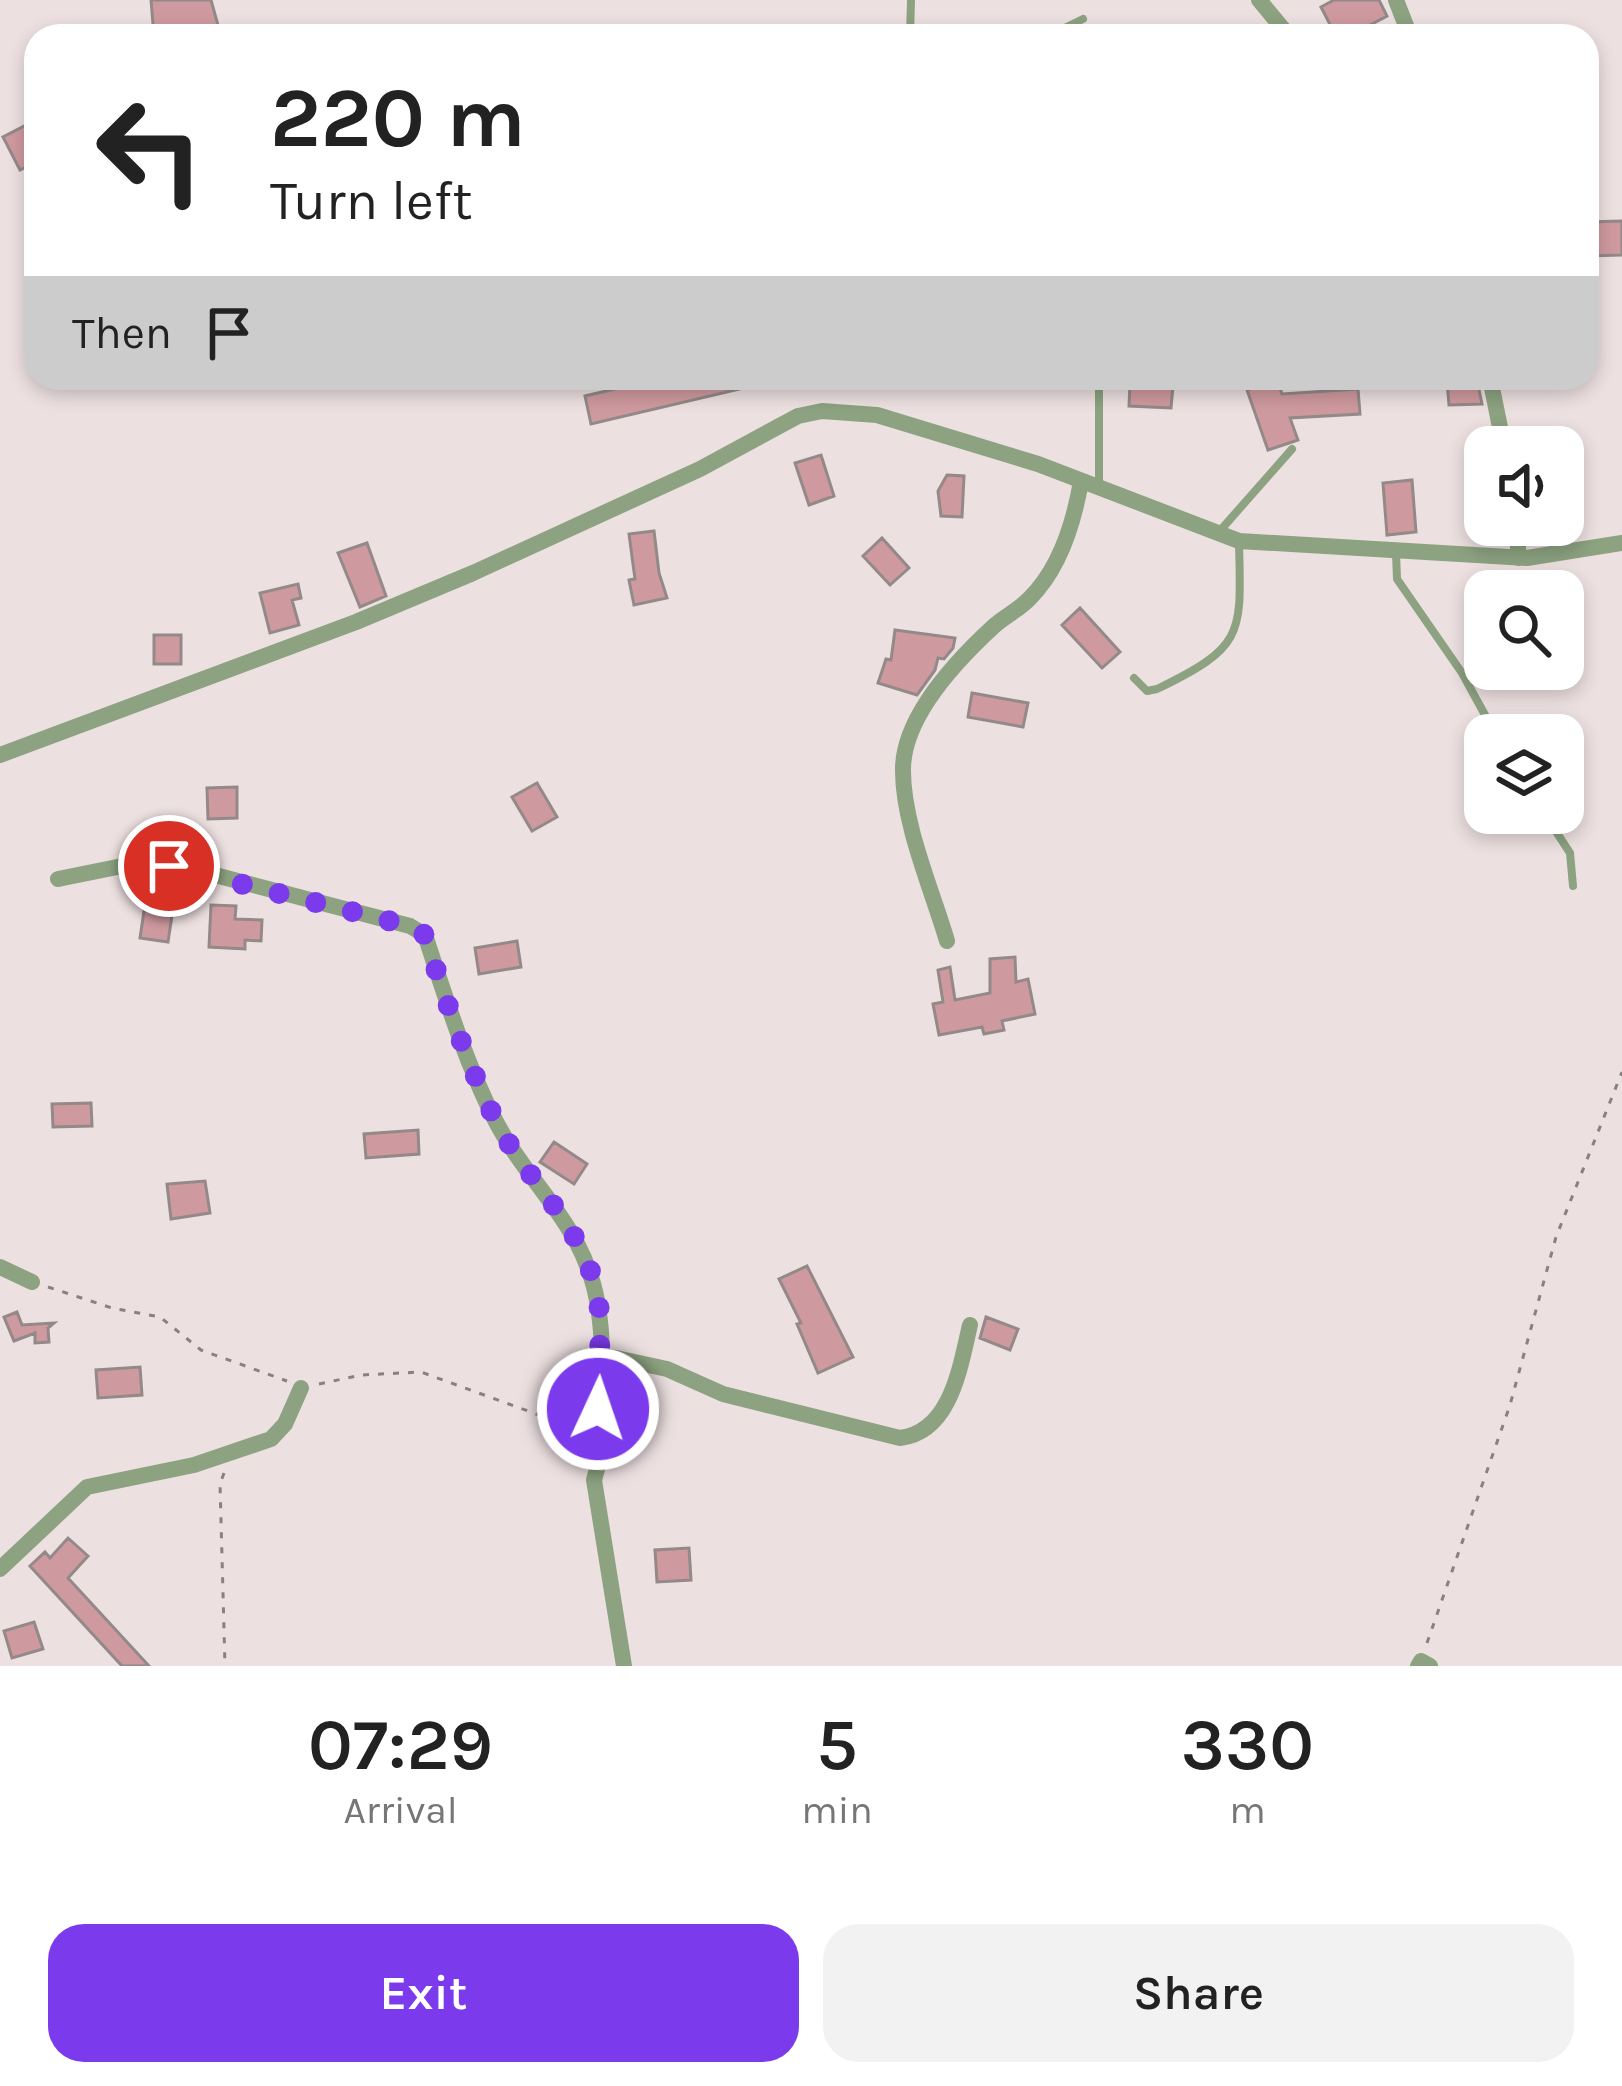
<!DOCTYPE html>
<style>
body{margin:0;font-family:Karla,sans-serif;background:#f2f2f2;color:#222;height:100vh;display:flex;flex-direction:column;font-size:45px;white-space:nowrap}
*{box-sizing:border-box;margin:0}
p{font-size:39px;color:#767676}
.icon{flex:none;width:66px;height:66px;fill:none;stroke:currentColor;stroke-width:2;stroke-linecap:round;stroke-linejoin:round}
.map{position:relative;height:1666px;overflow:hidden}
.panel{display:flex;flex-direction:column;background:#fff;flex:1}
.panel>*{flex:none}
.guide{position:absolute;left:24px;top:24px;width:1575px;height:366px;border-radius:36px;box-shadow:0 6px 18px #0003;background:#fff;color:#222;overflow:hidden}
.controls{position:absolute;left:1464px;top:426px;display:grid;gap:24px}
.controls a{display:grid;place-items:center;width:120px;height:120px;border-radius:24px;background:#fff;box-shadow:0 6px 18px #0003;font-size:60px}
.pin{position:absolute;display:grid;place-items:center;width:102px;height:102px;color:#fff;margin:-51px;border:6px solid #fff;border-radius:50%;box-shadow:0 3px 12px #0007}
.me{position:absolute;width:132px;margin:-66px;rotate:3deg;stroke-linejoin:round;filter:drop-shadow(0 0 9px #0008)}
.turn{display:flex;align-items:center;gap:42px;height:252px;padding:0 48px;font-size:54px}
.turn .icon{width:156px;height:156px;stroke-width:2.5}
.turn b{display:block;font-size:84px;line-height:102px}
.then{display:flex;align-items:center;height:114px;padding:0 48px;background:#0003;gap:24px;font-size:45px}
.eta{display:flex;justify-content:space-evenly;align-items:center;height:204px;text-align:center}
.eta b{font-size:72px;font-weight:600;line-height:84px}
.action{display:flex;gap:24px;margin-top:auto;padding:24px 48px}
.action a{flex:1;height:138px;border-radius:36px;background:#7c3aed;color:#fff;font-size:48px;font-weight:600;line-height:138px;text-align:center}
.action a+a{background:#f2f2f2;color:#222}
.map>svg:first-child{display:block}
.building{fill:#cf9a9f;stroke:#948989;stroke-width:3}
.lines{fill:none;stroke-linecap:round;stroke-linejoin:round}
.path{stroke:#898081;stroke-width:3;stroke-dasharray:6 9;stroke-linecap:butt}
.service{stroke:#8ca280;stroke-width:8}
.minor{stroke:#8ca280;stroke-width:16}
.route{stroke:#7c3aed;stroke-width:21;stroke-dasharray:0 37.8}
</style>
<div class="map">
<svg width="1622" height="1666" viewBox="0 0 1622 1666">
<rect width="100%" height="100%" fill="#ede0e1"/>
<path class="building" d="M 151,0 L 211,0 L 221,36 L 154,36 Z
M 1334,0 L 1379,0 L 1387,16 L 1349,36 L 1336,36 L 1321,7 Z
M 36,120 L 36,162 L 20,170 L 3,137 Z
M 1622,221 L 1622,255 L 1587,256 L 1587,222 Z
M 662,378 L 765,378 L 765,383 L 591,424 L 585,396 Z
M 1277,380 L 1282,394 L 1358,389 L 1360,414 L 1290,418 L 1298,440 L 1268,450 L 1247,390 Z
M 1477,380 L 1482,404 L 1449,405 L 1447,382 Z
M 1130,384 L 1173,386 L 1171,408 L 1129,406 Z
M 821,455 L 834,496 L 809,505 L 795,463 Z
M 947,475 L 964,476 L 962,517 L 941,516 L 938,491 Z
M 1412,480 L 1416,532 L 1387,535 L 1383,483 Z
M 654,531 L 659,573 L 667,598 L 634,605 L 629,580 L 635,579 L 629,534 Z
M 882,538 L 909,568 L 890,585 L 863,556 Z
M 367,543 L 386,596 L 360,607 L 338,553 Z
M 298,584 L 301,598 L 292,600 L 299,625 L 270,633 L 260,593 Z
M 1080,608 L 1120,652 L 1102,668 L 1062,625 Z
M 895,630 L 955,638 L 953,648 L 944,659 L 938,658 L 935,670 L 917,695 L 878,683 L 886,659 L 891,660 Z
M 154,635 L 181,635 L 181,664 L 154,664 Z
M 972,693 L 1028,703 L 1023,727 L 968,717 Z
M 537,783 L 557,817 L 532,831 L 512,797 Z
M 237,787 L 237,818 L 208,819 L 207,788 Z
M 147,891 L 175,895 L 168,942 L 140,938 Z
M 211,905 L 236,906 L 235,919 L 262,920 L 261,941 L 245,940 L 245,949 L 209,947 Z
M 517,941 L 521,967 L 479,974 L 475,948 Z
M 1015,957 L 1016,982 L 1028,979 L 1035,1014 L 1002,1021 L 1004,1030 L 984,1034 L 982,1027 L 939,1035 L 933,1004 L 943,1002 L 938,970 L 950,967 L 955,1000 L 990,993 L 990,959 Z
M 91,1103 L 92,1126 L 53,1127 L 52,1104 Z
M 418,1130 L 419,1154 L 366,1158 L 364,1134 Z
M 554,1142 L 587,1164 L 574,1184 L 540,1162 Z
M 205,1181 L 210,1213 L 171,1219 L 167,1184 Z
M 807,1266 L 853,1357 L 818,1373 L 797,1324 L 801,1323 L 779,1279 Z
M 17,1312 L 22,1325 L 54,1323 L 48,1328 L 49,1342 L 35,1343 L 35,1333 L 14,1341 L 4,1317 Z
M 986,1317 L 1018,1329 L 1010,1350 L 980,1338 Z
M 140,1367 L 142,1395 L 98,1398 L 96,1370 Z
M 68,1538 L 88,1556 L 68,1578 L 149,1666 L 122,1666 L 30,1566 L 45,1552 L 50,1558 Z
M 689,1548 L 691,1580 L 657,1582 L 655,1550 Z
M 34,1622 L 43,1649 L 12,1658 L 4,1631 Z"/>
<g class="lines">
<path class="path" d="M 48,1287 L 112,1308 L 160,1317 L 201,1350 L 287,1381
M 319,1384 L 361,1375 L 421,1372 L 539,1415 L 570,1445 L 588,1449
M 224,1473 L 220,1484 L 225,1666
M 1427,1643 L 1510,1405 L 1556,1237 L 1622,1072"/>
<path class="service" d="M 910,36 L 911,0
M 1048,36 L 1083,19
M 1099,378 L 1099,487
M 1218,533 L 1292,449
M 1396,553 L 1397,579 L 1462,673 L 1496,735
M 1134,678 L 1147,691 L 1157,689 C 1246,646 1241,634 1239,541
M 1544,813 L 1570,853 L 1573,886"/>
<path class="minor" d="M 1259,0 L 1289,36
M 1396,0 L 1410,36
M 1490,378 L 1504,447
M 1516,525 L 1519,558
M 0,755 L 356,622 L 473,573 L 700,469 L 798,416 L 822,411 L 877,415 L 1038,464 L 1239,541 L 1527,558 L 1622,543
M 58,879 L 142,862 L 196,870 L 410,926 L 425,935 C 445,996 465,1061 494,1118 C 531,1190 588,1226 599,1313 C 601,1332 605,1350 595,1367 L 602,1451 L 594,1480 L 624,1666
M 947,941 C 932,890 903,824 903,771 C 902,717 957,660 994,626 C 1005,616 1020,609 1030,598 C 1060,568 1074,522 1081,481
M 0,1267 L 32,1282
M 602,1355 L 667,1369 L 723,1394 L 900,1438 C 951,1432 960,1367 970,1325
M 0,1569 L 87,1487 L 194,1465 L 271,1439 L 285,1424 L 301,1388
M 1418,1666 L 1421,1661 L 1430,1666"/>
</g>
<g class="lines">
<path class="route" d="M 169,866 L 410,926 L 425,935 C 444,996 466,1060 494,1117 C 522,1175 576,1218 594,1282 C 607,1325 595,1366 598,1409"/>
</g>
</svg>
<div class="controls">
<a><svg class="icon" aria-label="sound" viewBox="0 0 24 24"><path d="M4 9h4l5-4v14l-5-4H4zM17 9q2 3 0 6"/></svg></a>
<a><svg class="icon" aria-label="search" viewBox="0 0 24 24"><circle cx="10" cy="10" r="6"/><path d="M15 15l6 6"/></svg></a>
<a><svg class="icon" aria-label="layers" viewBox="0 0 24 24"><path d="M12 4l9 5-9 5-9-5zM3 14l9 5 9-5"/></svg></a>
</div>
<div class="pin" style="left:169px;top:866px;background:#d93025"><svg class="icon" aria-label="arrive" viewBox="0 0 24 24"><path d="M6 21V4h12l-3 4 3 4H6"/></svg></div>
<svg class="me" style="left:598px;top:1409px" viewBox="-20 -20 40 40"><circle r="17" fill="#7c3aed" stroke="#fff" stroke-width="3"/><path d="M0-11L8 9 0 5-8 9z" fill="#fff"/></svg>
<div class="guide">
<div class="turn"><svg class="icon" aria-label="left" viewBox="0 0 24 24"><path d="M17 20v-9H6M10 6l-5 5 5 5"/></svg><div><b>220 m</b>Turn left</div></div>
<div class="then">Then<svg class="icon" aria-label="arrive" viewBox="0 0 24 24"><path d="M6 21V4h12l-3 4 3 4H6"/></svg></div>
</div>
</div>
<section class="panel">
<div class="eta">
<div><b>07:29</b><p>Arrival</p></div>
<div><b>5</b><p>min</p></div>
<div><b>330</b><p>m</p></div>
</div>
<div class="action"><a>Exit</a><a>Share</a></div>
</section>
